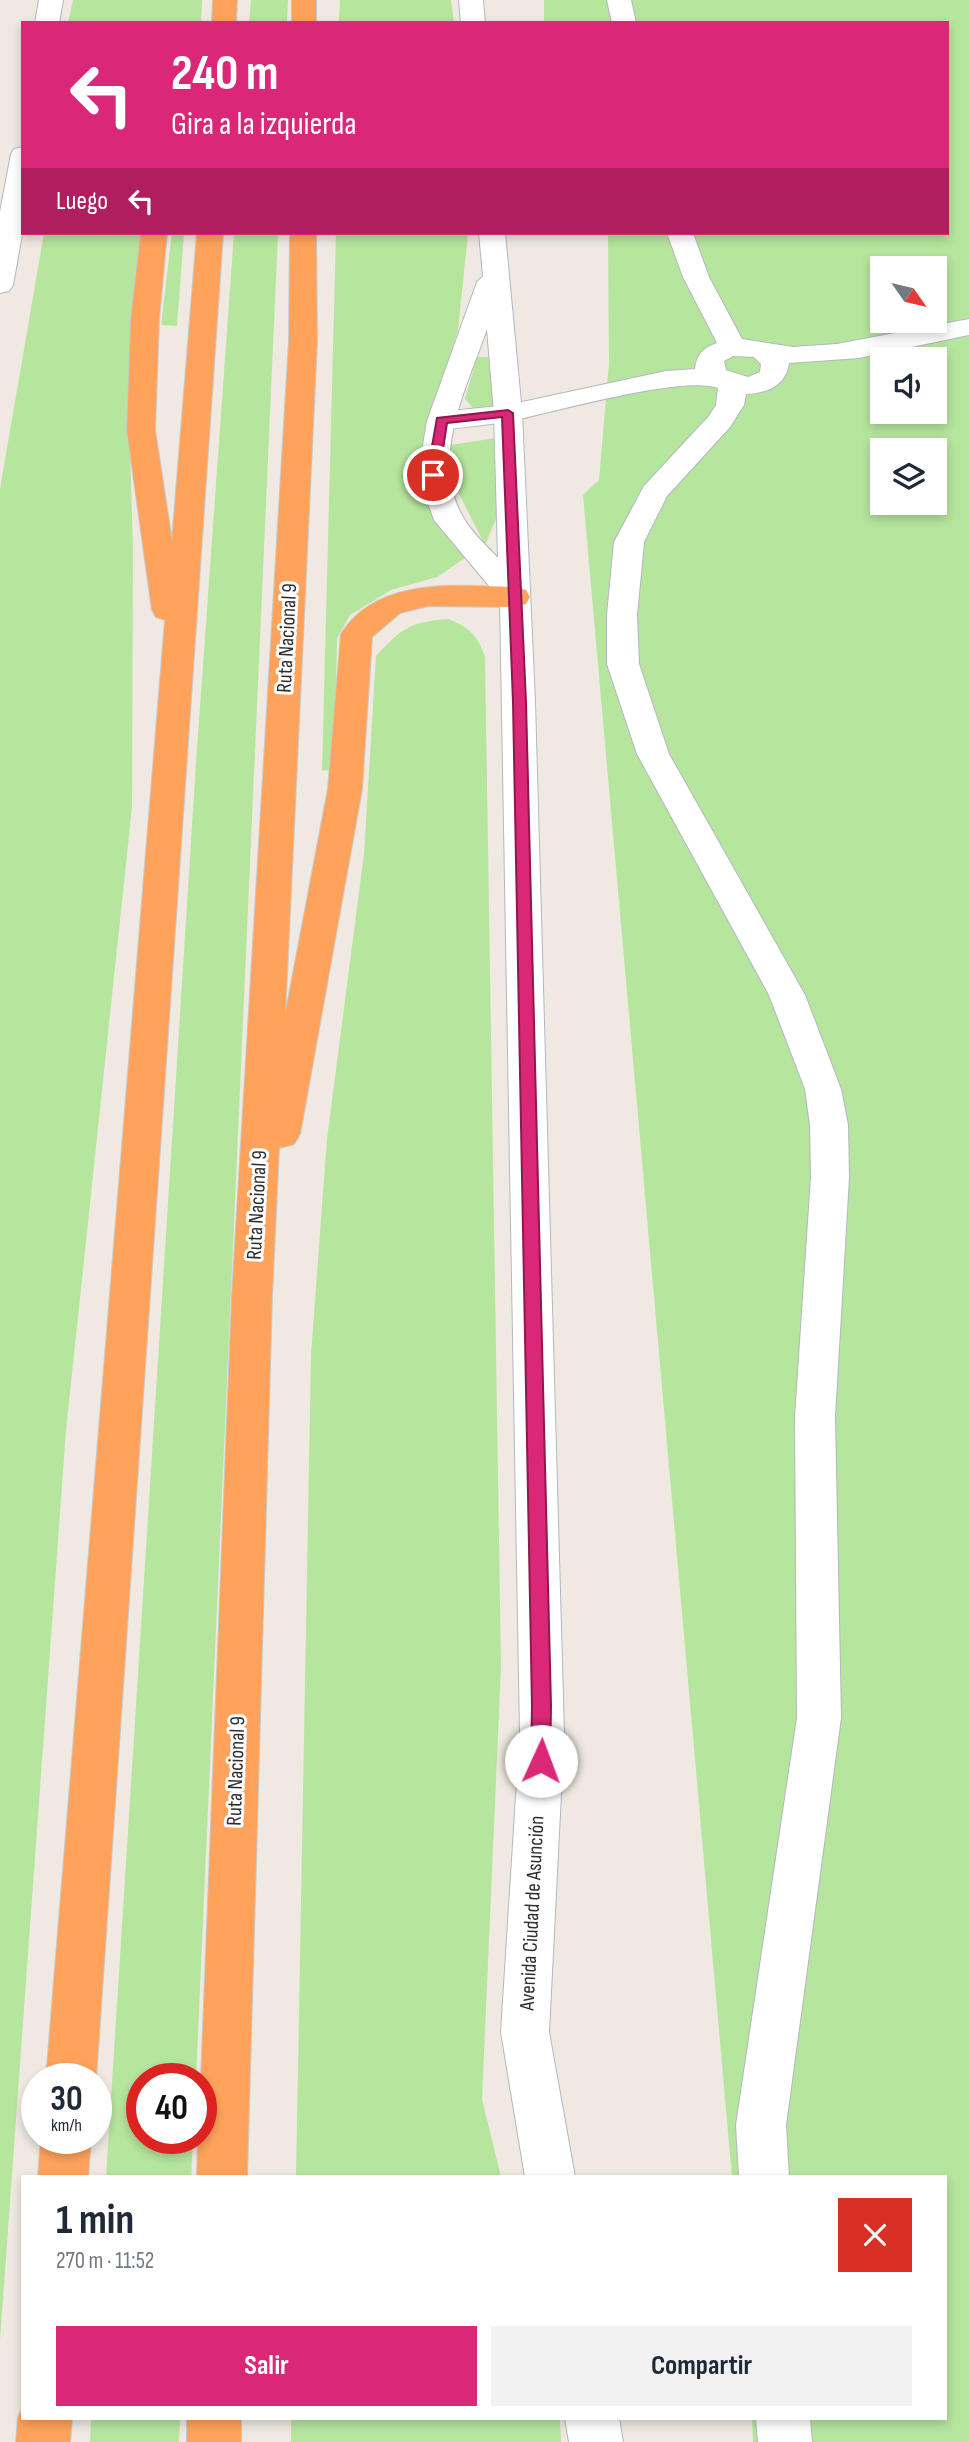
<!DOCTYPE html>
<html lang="es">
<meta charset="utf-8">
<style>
body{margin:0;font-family:"Sofia Sans Condensed",sans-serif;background:#f2f2f3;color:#1f2937;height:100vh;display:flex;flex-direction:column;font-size:26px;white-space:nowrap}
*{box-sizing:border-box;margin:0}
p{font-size:23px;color:#747a83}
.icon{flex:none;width:38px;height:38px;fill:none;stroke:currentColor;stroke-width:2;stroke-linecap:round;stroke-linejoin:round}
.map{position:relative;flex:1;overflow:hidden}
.side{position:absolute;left:21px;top:2175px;width:926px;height:245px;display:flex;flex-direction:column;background:#fff;border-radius:0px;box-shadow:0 4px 10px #0003}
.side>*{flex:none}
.banner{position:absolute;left:21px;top:21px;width:928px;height:214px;border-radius:0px;box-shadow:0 4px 10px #0003;background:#db2777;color:#fff;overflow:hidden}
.needle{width:46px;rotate:124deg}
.tools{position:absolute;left:870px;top:256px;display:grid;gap:14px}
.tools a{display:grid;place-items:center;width:77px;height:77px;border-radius:0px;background:#fff;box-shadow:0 4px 10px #0003;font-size:35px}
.speed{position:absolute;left:21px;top:2063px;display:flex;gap:14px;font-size:35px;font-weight:700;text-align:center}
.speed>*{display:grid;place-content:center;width:91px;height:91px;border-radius:50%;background:#fff;box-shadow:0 4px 10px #0003;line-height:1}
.speed small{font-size:18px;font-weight:400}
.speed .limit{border:10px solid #d22;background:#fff;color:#111}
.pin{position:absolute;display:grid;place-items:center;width:60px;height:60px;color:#fff;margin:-30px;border:4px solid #fff;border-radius:50%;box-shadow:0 2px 7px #0007}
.me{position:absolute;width:77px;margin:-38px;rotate:2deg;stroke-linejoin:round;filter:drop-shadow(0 0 5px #0008)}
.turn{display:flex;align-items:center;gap:24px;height:147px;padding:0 35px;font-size:32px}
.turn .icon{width:91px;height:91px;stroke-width:2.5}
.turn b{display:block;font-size:49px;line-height:60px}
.then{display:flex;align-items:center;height:66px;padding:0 35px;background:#0003;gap:14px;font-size:26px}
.round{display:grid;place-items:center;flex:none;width:74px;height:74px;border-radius:0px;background:#f2f2f3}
.headline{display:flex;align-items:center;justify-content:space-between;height:119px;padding:0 35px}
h1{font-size:42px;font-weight:700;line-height:52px}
.cta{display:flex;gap:14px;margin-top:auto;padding:14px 35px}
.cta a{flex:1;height:80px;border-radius:0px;background:#db2777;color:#fff;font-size:28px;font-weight:700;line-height:80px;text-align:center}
.cta a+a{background:#f2f2f3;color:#1f2937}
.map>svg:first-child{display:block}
.green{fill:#b6e59e;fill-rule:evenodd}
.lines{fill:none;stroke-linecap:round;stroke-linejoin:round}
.street-casing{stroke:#b4b7c1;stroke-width:2}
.secondary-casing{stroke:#b4b7c1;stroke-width:2}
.highway-casing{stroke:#c9c9c9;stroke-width:2}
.street{fill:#fff;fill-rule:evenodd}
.secondary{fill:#fff;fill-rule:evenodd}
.highway{fill:#ffa35c;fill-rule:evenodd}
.route{fill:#db2777;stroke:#8e194d;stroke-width:2}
.labels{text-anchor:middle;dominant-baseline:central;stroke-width:6;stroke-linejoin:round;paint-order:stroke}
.street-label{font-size:21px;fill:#2e2e2e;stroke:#fff}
</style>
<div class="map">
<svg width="969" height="2442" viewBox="0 0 969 2442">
<rect width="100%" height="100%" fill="#efe9e1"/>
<path class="green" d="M 73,0 L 202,0 L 201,23 L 68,23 Z
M 251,0 L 288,0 L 287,23 L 249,23 Z
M 340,0 L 451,0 L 454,23 L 339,23 Z
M 544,0 L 969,0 L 969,2442 L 753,2442 L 752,2419 L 945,2418 L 945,2177 L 732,2177 L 583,495 L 599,480 L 609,364 L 608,233 L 947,233 L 947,23 L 544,23 ZM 882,268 L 934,268 L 934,320 L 882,320 ZM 882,359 L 934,359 L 934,411 L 882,411 ZM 882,450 L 934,450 L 934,502 L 882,502 Z
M 44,233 L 141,233 L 129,416 L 133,549 L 132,807 L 66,1430 L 0,2340 L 0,489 Z
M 172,233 L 184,233 L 177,326 L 161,325 Z
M 234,233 L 278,233 L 196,2079 L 142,2079 L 142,2138 L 193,2139 L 191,2177 L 106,2177 L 196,763 Z
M 336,233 L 468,233 L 458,330 L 419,454 L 421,492 L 448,535 L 468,556 L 437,577 L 391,590 L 350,615 L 337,638 L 334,769 L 322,771 Z
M 477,357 L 493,357 L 497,403 L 488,409 L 473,408 L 465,399 Z
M 496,438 L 498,514 L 485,545 L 451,478 L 450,445 Z
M 448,619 C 469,627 478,636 485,657 L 501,1667 L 482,2099 L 501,2177 L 296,2177 L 311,1355 L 327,1139 L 364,854 L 376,656 C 402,628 410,622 448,619 Z
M 91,2419 L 180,2419 L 179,2442 L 90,2442 Z
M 291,2419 L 560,2419 L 561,2442 L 291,2442 Z"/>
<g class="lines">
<defs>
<path id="street" d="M 607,0 L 631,0 L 636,23 L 612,23 Z
M 23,147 L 23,229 L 13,285 L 9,291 L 0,293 L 0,212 L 11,154 L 14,149 Z
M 667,233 L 693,233 L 709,277 L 742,339 L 793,347 L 837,344 L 969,319 L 969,335 L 859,358 L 789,363 C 786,386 767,393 746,394 L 744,405 L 730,427 L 667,496 L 644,542 L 637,615 L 639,664 L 669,754 L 805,995 L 841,1089 L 848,1125 L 849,1177 L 835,1417 L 841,1718 L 786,2125 L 789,2177 L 739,2177 L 736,2125 L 797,1718 L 795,1417 L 811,1177 L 810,1125 L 805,1089 L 769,995 L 637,754 L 607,664 L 607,615 L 614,542 L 644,486 L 709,416 L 716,405 L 718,388 C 683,375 554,412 511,421 C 488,425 464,427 441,430 L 431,427 L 427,421 L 431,415 L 441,412 L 508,405 L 666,371 L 695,369 C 697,354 703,348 717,343 L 683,277 ZM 733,356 L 754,357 L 761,364 L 760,372 L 748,377 L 726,370 L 724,361 Z
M 756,2418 L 810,2418 L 812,2442 L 758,2442 Z"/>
<path id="secondary" d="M 39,0 L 63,0 L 59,23 L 35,23 Z
M 459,0 L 483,0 L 485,23 L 461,23 Z
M 479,233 L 505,233 L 522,413 L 535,702 L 564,1734 L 549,2032 L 575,2177 L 525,2177 L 501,2032 L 520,1734 L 500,599 L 434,520 L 418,475 L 427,421 L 477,282 L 483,276 ZM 487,329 L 494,413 L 498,558 C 487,546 471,532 463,517 C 429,459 467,387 487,329 Z
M 565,2418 L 619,2418 L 623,2442 L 569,2442 Z"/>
<path id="highway" d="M 213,0 L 237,0 L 236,23 L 212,23 Z
M 292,0 L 316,0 L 316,23 L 292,23 Z
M 141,233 L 167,233 L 159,319 L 155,430 L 172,541 L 197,233 L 223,233 L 96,2079 L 46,2079 L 165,620 L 156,617 L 152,610 L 127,430 L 131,319 Z
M 290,233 L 316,233 L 317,341 L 285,1016 L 328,789 L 341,634 C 378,576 456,586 515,587 L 526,590 L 530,597 L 526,604 L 515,607 L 428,606 L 400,613 L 372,637 L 362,789 L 300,1134 L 294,1144 L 279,1148 L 272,1295 L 247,2177 L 197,2177 L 198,2138 L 201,2138 L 201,2079 L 232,1295 L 289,341 Z
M 41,2138 L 91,2138 L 88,2177 L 38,2177 Z
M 23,2407 L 23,2418 L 72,2418 L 70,2442 L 16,2442 L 18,2418 Z
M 187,2418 L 241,2418 L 241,2442 L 187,2442 Z"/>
</defs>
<use href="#street" class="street-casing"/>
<use href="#secondary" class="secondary-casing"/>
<use href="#highway" class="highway-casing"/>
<use href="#street" class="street"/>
<use href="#secondary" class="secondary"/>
<use href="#highway" class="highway"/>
</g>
<path class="route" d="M 508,410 L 513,413 L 526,702 L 551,1706 L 550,1761 L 547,1767 L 541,1770 L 534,1767 L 531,1761 L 532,1706 L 513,702 L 502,417 L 447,423 L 439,475 L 433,478 L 427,475 L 437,418 Z"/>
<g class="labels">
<g class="street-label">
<text transform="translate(287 638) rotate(-87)">Ruta Nacional 9</text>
<text transform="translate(257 1205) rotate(-87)">Ruta Nacional 9</text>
<text transform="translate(236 1771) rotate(-88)">Ruta Nacional 9</text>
<text transform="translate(532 1913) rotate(-87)">Avenida Ciudad de Asunción</text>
</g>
</g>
</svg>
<div class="tools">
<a><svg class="needle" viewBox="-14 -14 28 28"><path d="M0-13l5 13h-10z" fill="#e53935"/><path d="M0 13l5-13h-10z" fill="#747a83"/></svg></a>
<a><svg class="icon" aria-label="sound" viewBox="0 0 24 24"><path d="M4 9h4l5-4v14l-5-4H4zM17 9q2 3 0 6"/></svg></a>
<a><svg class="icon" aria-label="layers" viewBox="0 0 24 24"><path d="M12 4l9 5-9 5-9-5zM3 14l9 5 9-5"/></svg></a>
</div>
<div class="speed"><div>30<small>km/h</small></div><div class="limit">40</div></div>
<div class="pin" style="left:433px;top:475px;background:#d93025"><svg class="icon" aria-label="arrive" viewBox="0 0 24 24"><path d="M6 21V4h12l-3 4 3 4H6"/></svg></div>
<svg class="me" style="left:541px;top:1761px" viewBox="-20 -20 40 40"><circle r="19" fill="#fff"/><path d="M0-13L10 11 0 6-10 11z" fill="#db2777"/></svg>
<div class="banner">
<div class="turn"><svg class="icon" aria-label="left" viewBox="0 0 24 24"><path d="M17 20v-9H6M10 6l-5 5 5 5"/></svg><div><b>240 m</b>Gira a la izquierda</div></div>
<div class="then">Luego<svg class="icon" aria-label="left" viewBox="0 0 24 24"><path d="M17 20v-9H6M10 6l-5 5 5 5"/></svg></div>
</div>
<section class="side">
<div class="headline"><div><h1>1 min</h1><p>270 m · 11:52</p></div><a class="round" style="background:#d93025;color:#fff"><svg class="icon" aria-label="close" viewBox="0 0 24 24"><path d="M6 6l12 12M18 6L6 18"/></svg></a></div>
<div class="cta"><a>Salir</a><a>Compartir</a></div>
</section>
</div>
